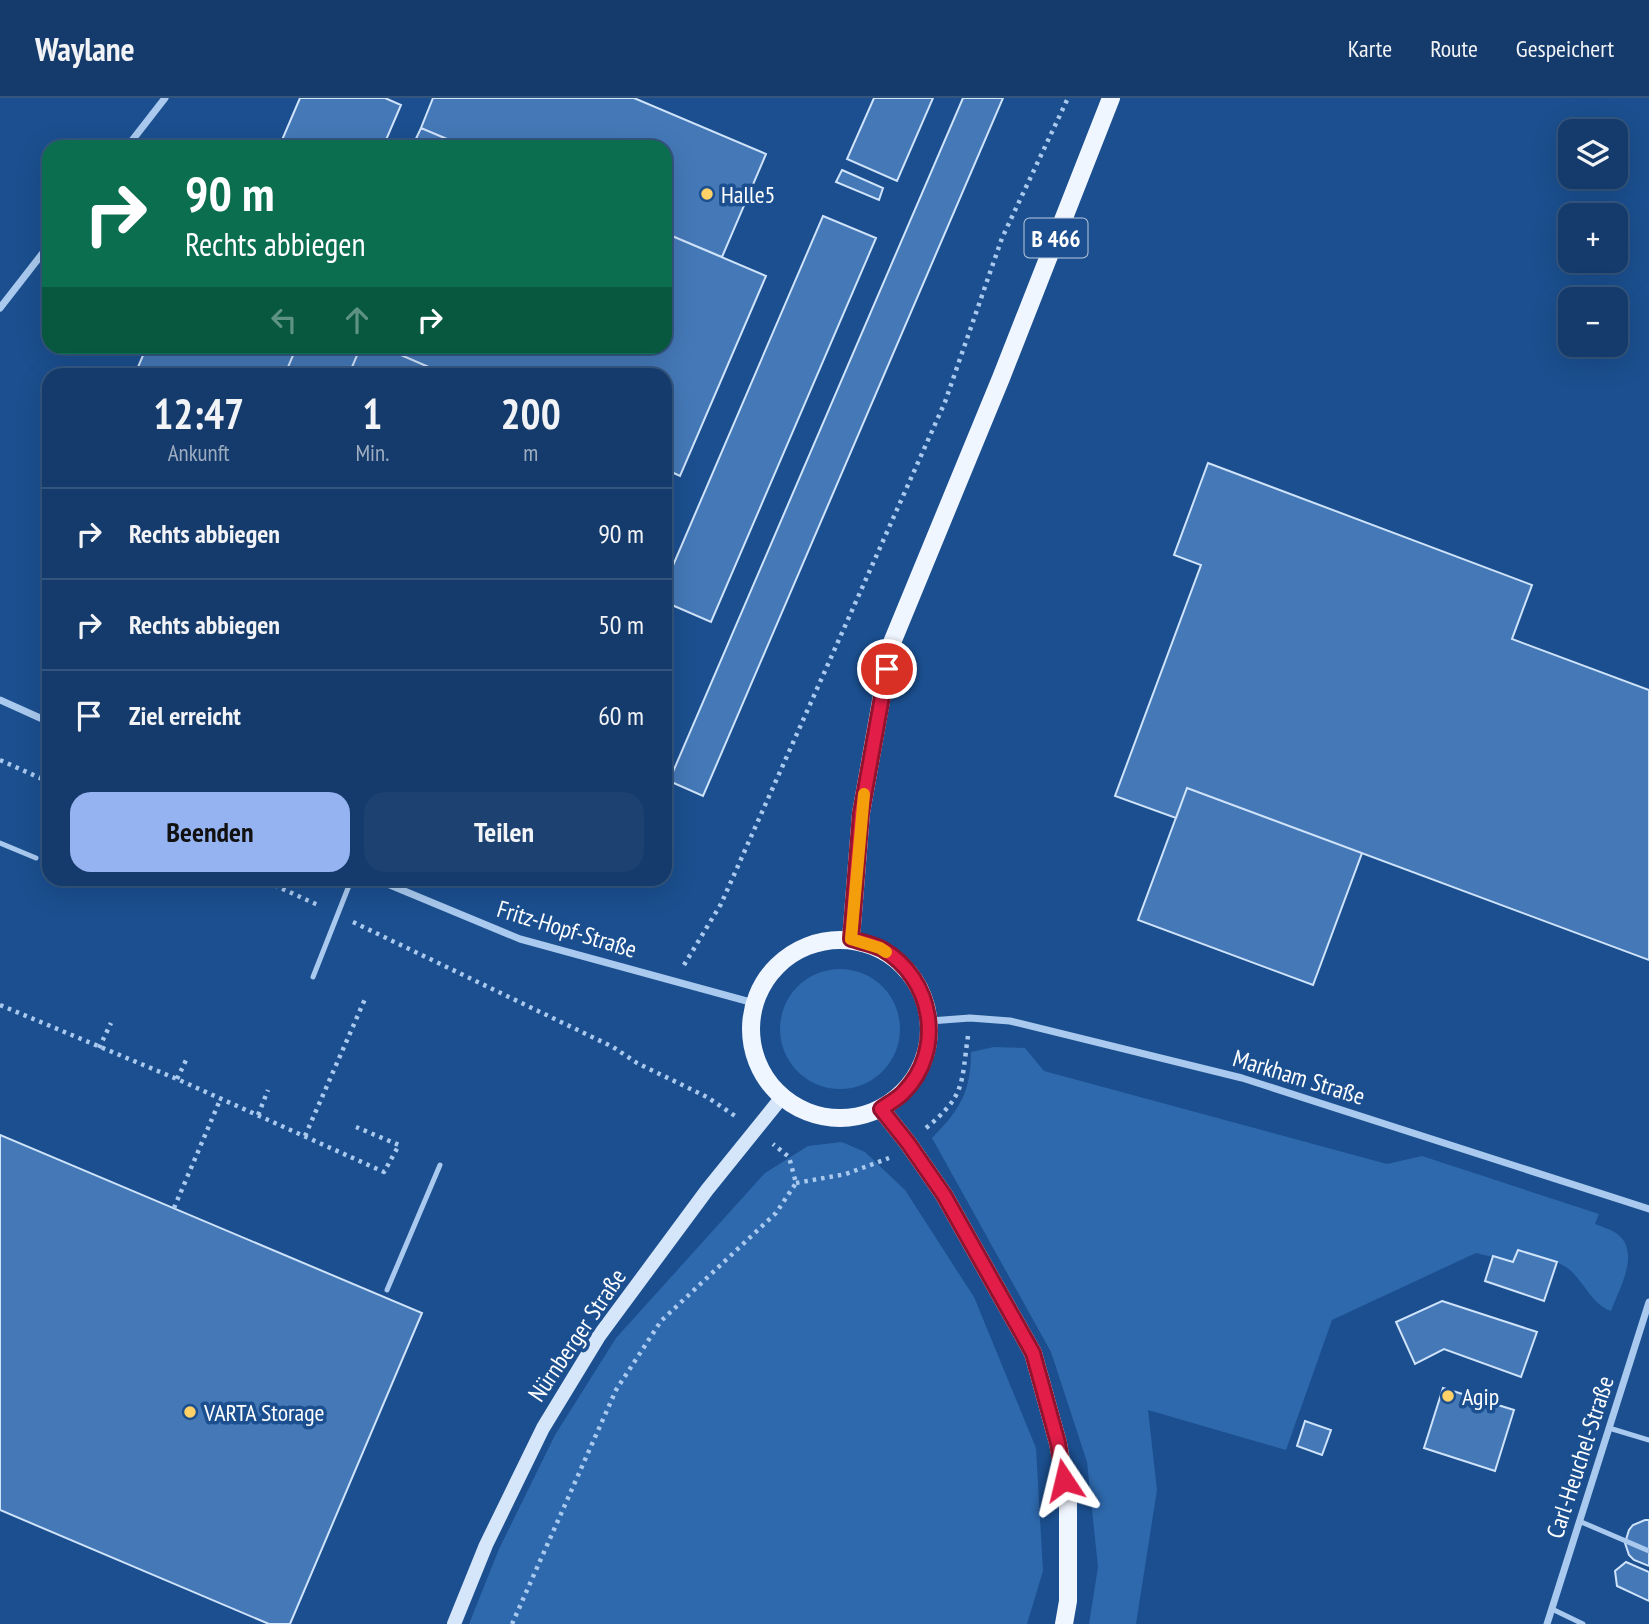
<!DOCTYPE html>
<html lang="de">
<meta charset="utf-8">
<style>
body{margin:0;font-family:"PT Sans Narrow",sans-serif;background:#1d4271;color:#f1f3f6;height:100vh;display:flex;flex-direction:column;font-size:26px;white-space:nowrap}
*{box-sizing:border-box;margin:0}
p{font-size:23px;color:#9dadc1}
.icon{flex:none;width:38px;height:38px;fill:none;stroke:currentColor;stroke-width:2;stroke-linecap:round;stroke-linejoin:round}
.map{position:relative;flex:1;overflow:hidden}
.sheet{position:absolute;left:42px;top:270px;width:630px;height:518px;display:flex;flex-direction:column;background:#143b6b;border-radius:21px;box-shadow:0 7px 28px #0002,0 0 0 2px #33557e}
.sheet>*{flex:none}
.banner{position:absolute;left:42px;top:42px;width:630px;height:214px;border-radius:21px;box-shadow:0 7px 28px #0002,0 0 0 2px #33557e;background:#0b6e4f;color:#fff;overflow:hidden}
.buttons{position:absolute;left:1558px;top:21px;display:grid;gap:14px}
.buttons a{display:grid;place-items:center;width:70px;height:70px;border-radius:14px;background:#143b6b;box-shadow:0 7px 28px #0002,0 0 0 2px #33557e;font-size:35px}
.pin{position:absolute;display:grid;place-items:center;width:60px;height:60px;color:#fff;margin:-30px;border:4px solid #fff;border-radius:50%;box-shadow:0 2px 7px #0007}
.me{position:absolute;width:77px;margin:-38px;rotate:350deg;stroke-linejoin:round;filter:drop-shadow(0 0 5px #0008)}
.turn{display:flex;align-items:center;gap:24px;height:147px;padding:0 28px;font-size:32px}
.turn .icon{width:91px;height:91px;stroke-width:2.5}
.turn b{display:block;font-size:49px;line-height:60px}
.lanes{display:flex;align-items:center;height:66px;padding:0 28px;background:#0003;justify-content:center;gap:35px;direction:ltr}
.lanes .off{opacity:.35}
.eta{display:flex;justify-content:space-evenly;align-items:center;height:119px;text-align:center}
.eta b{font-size:42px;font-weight:700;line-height:49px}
.primary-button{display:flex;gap:14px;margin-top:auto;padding:14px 28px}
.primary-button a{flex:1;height:80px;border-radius:21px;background:#95b2f1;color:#111;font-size:28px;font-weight:700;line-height:80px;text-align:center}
.primary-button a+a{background:#1d4271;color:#f1f3f6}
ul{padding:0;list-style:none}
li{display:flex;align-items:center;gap:21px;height:91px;padding:0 28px;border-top:2px solid #33557e}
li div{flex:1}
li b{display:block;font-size:26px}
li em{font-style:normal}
header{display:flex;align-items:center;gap:42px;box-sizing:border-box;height:98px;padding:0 35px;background:#143b6b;border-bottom:2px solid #33557e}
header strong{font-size:33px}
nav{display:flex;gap:38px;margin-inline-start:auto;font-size:24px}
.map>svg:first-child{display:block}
.green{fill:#2e69ad}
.building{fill:#4478b7;stroke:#cfe3fa;stroke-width:2}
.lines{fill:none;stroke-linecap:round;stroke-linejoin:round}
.path{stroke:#a9c9ee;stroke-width:4.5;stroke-dasharray:3.5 5;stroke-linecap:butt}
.service{stroke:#a9c9ee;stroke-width:5}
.minor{stroke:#a9c9ee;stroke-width:7}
.secondary{stroke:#d6e6fa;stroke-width:14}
.primary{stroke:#f0f6ff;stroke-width:18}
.route-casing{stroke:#92132f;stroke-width:18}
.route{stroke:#e11d48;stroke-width:12}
.slow{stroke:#f59e0b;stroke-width:12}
.poi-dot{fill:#ffd166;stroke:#1b4f8f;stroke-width:2.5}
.labels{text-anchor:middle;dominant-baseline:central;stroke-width:7;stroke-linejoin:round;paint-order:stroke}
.shield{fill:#1b4f8f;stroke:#bbcadd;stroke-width:2}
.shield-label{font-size:23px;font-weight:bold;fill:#fff}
.poi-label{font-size:24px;fill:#fff;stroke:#1b4f8f;text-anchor:start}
.street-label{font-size:24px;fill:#fff;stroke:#1b4f8f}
</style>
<header>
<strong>Waylane</strong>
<nav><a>Karte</a><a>Route</a><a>Gespeichert</a></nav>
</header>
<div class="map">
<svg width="1649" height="1526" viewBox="0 0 1649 1526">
<rect width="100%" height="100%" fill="#1b4f8f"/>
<path class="green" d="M780 931a60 60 0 1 1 120 0a60 60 0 1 1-120 0Z
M 994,949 L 1025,950 L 1044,973 L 1387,1066 L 1422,1058 L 1599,1116 L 1595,1126 C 1602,1129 1610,1131 1616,1135 C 1642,1153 1619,1191 1611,1213 C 1593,1207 1585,1186 1571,1173 C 1558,1161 1535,1157 1518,1152 L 1513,1164 L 1476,1155 L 1332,1222 L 1286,1352 L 1148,1312 L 1157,1392 L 1136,1526 L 1089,1526 L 1098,1469 L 1087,1364 L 1051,1254 L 932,1040 C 960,1012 971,993 971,954 Z
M 842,1044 L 865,1054 L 905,1092 L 974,1199 L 1036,1350 L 1043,1473 L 1027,1526 L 469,1526 L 499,1451 L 555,1337 L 616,1240 L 765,1075 L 808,1048 Z"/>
<path class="building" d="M 300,0 L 385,0 L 401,7 L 383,49 L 279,49 Z
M 433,0 L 634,0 L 766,56 L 722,159 L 665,135 L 665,49 L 466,49 L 421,30 Z
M 874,0 L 933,0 L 897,83 L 847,61 Z
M 963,0 L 1003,0 L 703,698 L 669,683 Z
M 421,30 L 466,49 L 412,49 Z
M 842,72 L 883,90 L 879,102 L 836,84 Z
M 823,118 L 876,140 L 711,524 L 665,504 L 665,486 Z
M 665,135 L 766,178 L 680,378 L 665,371 L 665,276 L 445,276 L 380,248 L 665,248 Z
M 147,248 L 297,248 L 285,276 L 135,276 Z
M 297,248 L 361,248 L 349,276 L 285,276 Z
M 361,248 L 380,248 L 445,276 L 349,276 Z
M 1208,365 L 1532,487 L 1512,541 L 1649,592 L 1649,862 L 1187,690 L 1176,720 L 1115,698 L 1201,467 L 1174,457 Z
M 1187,690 L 1362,755 L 1313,887 L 1138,822 Z
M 0,1037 L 422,1215 L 290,1526 L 269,1526 L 0,1412 Z
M 1518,1152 L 1557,1164 L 1544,1203 L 1485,1183 L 1493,1158 L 1513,1164 Z
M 1442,1203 L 1537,1234 L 1521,1279 L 1444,1251 L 1415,1266 L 1396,1224 Z
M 1443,1290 L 1514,1312 L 1495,1373 L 1424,1350 Z
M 1305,1323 L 1331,1332 L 1322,1357 L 1297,1348 Z
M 1645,1422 L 1649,1422 L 1649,1468 L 1634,1462 L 1629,1457 L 1625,1445 L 1629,1432 L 1633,1427 Z
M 1626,1464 L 1649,1474 L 1649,1503 L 1617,1488 L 1615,1473 Z"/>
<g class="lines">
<path class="path" d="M 0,662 L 49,684
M 259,780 L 320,808
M 353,824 L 613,949 L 637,965 L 707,999 L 738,1020
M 684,867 L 721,806 L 945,304 L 1002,140 L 1068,0
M 0,907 L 177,981 L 384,1074 L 399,1047 L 356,1029
M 99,950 L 111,925
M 177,981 L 188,958
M 258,1017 L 268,992
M 926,1030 C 966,997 961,986 968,938
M 305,1038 L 365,901
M 796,1085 L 846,1076 L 889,1060
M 174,1110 L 220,1002
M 512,1526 L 616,1292 L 661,1223 L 776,1115 L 796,1085 L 789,1059 L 773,1046"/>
<path class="service" d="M 0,745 L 36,760
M 313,879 L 352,780
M 387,1192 L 440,1067
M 1609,1330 L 1649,1342
M 1579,1423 L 1649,1453
M 1552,1511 L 1583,1526"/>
<path class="minor" d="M 127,49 L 165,0
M 0,210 L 49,147
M 0,602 L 49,624
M 373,780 L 520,841 L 754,905
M 930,923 L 970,920 L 1010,923 L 1242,980 L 1649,1111
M 1547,1526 L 1649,1204"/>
<path class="secondary" d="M 454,1526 L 486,1447 L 543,1330 L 599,1238 L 707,1092 L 782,999"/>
<path class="primary" d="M 851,841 L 861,715 L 891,547 L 1001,280 L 1111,0
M751 931a89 89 0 1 1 178 0a89 89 0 1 1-178 0Z
M 881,1011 L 908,1045 L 944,1097 L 1033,1255 L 1058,1345 L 1068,1401 L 1068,1503 L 1064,1526"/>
</g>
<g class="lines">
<defs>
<path id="route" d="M 887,571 L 861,715 L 851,841 C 861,844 873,846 882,851 C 933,880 946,952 903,995 C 897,1001 888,1006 881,1011 L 908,1045 L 944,1097 L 1033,1255 L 1058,1345 L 1064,1382"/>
</defs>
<use href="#route" class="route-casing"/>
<use href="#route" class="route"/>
<path class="slow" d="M 864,696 L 851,841 L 880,850 L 886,854"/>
</g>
<g class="poi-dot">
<circle cx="707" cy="96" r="7"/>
<circle cx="1448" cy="1298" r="7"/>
<circle cx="190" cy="1314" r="7"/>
</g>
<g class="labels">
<rect class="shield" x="1024.5" y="120.5" width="63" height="39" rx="5"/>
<g class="shield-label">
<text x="1056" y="140">B 466</text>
</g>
<g class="poi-label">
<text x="721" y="96">Halle5</text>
<text x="1462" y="1298">Agip</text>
<text x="204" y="1314">VARTA Storage</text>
</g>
<g class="street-label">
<text transform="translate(567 831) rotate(17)">Fritz-Hopf-Straße</text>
<text transform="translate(1299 979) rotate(17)">Markham Straße</text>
<text transform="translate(577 1237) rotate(-56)">Nürnberger Straße</text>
<text transform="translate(1580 1359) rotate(-72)">Carl-Heuchel-Straße</text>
</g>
</g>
</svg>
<div class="buttons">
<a><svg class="icon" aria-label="layers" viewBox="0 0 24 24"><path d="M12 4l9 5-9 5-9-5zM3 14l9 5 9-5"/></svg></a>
<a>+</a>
<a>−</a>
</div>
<div class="pin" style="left:887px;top:571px;background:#d93025"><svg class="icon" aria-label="arrive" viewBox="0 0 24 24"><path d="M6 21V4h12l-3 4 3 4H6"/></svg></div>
<svg class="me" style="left:1064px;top:1382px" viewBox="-20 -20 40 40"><path d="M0-17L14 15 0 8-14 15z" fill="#e11d48" stroke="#fff" stroke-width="4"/></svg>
<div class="banner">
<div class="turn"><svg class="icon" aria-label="right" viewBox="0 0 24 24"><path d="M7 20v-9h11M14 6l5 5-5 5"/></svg><div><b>90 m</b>Rechts abbiegen</div></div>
<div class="lanes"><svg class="icon off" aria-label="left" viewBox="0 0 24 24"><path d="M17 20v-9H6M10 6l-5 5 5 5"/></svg><svg class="icon off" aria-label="ahead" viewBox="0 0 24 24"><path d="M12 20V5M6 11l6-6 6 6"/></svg><svg class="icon" aria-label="right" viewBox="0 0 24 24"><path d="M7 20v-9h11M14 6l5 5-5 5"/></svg></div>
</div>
<section class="sheet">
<div class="eta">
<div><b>12:47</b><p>Ankunft</p></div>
<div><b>1</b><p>Min.</p></div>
<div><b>200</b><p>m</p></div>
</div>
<ul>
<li><svg class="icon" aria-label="right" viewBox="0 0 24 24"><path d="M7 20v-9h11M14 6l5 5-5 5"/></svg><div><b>Rechts abbiegen</b></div><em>90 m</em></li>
<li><svg class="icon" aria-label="right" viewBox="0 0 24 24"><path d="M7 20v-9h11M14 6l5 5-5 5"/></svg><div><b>Rechts abbiegen</b></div><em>50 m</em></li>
<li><svg class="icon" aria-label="arrive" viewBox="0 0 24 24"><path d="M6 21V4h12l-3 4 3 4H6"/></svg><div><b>Ziel erreicht</b></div><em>60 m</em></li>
</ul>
<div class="primary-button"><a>Beenden</a><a>Teilen</a></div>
</section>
</div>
